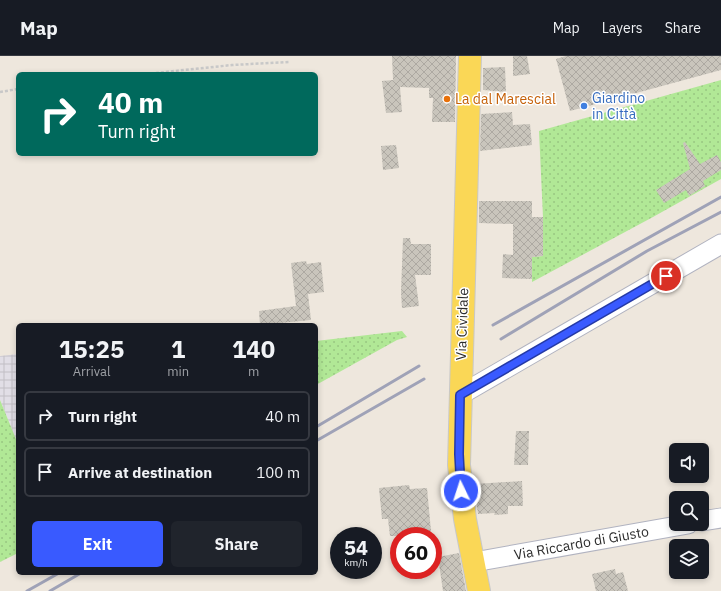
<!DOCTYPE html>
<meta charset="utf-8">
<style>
body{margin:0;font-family:"IBM Plex Sans",sans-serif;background:#20242c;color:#f1f3f6;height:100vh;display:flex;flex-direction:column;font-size:15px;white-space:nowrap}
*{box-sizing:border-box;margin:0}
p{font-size:13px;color:#9ea1a6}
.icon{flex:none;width:22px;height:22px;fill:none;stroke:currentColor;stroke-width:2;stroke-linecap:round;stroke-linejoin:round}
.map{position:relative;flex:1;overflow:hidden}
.panel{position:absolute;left:16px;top:267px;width:302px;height:252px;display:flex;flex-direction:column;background:#171b24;border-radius:6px;box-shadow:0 2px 6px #0003}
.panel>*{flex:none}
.top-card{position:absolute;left:16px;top:16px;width:302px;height:84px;border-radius:6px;box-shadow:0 2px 6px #0003;background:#00695c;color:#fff;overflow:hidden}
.fabs{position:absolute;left:669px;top:387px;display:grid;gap:8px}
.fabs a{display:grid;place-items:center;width:40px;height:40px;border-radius:6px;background:#171b24;box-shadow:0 2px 6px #0003;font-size:20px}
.speed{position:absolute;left:330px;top:471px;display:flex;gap:8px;font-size:20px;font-weight:700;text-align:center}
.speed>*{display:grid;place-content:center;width:52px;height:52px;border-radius:50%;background:#171b24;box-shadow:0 2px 6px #0003;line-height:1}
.speed small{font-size:10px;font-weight:400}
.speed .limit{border:6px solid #d22;background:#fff;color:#111}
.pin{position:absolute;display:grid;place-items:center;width:34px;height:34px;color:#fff;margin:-17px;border:2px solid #fff;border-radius:50%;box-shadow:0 1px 4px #0007}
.me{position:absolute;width:44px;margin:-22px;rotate:356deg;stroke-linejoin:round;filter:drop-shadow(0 0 3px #0008)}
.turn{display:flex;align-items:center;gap:14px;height:84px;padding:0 16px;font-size:18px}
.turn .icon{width:52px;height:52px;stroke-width:2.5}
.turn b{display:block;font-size:28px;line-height:34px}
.eta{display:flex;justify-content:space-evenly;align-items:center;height:68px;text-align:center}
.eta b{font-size:24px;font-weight:800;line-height:28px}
.primary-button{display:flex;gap:8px;margin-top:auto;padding:8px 16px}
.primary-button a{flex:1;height:46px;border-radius:6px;background:#395aff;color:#fff;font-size:16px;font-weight:800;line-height:46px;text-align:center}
.primary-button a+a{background:#20242c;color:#f1f3f6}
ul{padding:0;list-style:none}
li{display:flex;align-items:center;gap:12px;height:50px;margin:0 8px 6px;padding:0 8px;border:2px solid #363941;border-radius:6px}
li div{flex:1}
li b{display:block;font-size:15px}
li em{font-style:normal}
header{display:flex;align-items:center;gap:24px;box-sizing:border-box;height:56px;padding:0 20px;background:#171b24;border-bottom:1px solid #363941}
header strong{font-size:19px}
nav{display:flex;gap:22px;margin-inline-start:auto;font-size:14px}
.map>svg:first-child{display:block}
.industrial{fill:url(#industrial-grid)}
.green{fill:url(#green-dots)}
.building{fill:url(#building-cross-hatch)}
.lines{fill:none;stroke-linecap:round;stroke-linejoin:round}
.minor-casing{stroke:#b1b3c0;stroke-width:21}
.major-casing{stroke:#c8c8c8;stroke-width:24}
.path{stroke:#c8c8c8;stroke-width:2.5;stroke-dasharray:3 2;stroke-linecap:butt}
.minor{stroke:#fff;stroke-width:19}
.major{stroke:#fad756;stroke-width:22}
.rail{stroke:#9fa2b7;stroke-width:3}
.route-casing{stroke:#253aa6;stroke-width:10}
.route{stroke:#395aff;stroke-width:7}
.food-dot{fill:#e8710a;stroke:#fff;stroke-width:1.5}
.shop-dot{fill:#3f7fe0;stroke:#fff;stroke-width:1.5}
.labels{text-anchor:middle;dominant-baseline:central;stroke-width:3;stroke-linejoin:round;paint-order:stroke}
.shop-label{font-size:14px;fill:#366cbe;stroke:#fff;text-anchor:start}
.food-label{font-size:14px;fill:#c56008;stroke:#fff;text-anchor:start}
.street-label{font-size:14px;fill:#2c2c2c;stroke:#fff}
</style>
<header>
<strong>Map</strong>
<nav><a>Map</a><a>Layers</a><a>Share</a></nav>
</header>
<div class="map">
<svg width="721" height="535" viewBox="0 0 721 535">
<defs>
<pattern id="industrial-grid" width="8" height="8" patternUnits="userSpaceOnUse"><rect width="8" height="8" fill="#e1dee6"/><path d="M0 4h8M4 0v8" fill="none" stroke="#c1bfc5"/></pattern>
<pattern id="green-dots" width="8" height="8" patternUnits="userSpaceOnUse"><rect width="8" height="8" fill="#b1e896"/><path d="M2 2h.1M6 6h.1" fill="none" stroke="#98c781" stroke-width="1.8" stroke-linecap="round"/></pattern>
<pattern id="building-cross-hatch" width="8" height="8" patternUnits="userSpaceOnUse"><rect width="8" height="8" fill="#c9c5bc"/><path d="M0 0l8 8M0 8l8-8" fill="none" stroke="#ada9a2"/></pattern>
</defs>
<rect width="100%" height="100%" fill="#eee7dd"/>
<path class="industrial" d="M 18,298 L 18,388 L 0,344 L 0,300 Z"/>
<path class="green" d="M 721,24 L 721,123 L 653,161 L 532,226 L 532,201 L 543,200 L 543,161 L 539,75 Z
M 402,275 L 407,281 L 397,284 L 316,329 L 316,285 Z
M 0,344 L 18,388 L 18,497 L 0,506 Z"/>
<path class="building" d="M 392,0 L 456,0 L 455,66 L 432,66 L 433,42 L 429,42 L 429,32 L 400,31 L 402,56 L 386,57 L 382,25 L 393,24 Z
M 513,0 L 527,0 L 530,18 L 513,20 Z
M 566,0 L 721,0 L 721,14 L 570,55 L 556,3 Z
M 505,11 L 506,36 L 483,34 L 483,12 Z
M 512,56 L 513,69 L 530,68 L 532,89 L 480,95 L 481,58 Z
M 685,86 L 700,108 L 717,99 L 721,106 L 721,114 L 703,125 L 705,130 L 689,140 L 686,134 L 664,147 L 656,134 L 690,113 L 683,87 Z
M 396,89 L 399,112 L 383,114 L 381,90 Z
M 479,145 L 532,145 L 532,161 L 543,161 L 543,200 L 532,201 L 532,223 L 502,222 L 503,198 L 513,199 L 513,168 L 479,167 Z
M 403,182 L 410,182 L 411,188 L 431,188 L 431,219 L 415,219 L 419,250 L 402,252 L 401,236 Z
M 306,205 L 307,208 L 321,206 L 324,236 L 308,238 L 311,264 L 260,269 L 259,255 L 296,250 L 291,207 Z
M 516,375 L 529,375 L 528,409 L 514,409 Z
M 522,425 L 523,450 L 508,450 L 508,458 L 494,459 L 495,457 L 478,458 L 474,428 Z
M 409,429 L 410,433 L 427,432 L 431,475 L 420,476 L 420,480 L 390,480 L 388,463 L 382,463 L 379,432 Z
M 459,497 L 466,535 L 443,535 L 438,501 Z
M 615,513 L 616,518 L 623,516 L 628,535 L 596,535 L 592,518 Z"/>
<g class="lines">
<defs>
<g id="minor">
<path d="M 460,339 L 721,188"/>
<path d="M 702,465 L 721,462"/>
<path id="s1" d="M 474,506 L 688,468"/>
</g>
<path id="major" d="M 470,0 L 459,409 L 465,463 L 479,535"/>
</defs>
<use href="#minor" class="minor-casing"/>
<use href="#major" class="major-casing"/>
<path class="path" d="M 146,18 L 232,9 L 289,6
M 0,36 L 18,33"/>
<use href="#minor" class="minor"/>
<use href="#major" class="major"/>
<path class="rail" d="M 493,269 L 721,141
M 501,283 L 647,195 L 721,156
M 316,371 L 419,310
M 316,385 L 424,323
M 27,535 L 59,517
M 50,535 L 81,517"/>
</g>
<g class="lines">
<defs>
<path id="route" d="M 461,435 L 459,398 L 460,339 L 666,220"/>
</defs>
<use href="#route" class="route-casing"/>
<use href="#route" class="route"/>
</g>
<circle class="food-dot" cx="447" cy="43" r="4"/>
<circle class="shop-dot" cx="584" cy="50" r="4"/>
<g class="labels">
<g class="shop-label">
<text x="592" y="42">Giardino<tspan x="592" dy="16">in Città</tspan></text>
</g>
<g class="food-label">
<text x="455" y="43">La dal Marescial</text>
</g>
<g class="street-label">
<text transform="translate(462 268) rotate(-88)">Via Cividale</text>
<text stroke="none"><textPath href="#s1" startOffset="109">Via Riccardo di Giusto</textPath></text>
</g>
</g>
</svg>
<div class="fabs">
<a><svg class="icon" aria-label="sound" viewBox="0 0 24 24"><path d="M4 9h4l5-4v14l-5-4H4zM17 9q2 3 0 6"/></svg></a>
<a><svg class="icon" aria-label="search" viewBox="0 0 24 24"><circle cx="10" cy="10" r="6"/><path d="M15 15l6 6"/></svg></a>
<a><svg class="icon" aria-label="layers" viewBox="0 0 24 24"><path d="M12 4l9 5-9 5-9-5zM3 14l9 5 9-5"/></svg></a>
</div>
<div class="speed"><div>54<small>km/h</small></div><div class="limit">60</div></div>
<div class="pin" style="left:666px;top:220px;background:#d93025"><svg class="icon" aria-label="arrive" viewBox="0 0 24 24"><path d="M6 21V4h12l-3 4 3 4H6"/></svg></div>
<svg class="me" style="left:461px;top:435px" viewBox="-20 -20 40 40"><circle r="17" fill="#395aff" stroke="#fff" stroke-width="3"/><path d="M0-11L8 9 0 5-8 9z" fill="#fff"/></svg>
<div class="top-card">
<div class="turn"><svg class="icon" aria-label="right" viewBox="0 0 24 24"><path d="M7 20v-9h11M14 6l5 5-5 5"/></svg><div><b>40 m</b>Turn right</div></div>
</div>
<section class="panel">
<div class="eta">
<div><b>15:25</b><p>Arrival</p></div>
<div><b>1</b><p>min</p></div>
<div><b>140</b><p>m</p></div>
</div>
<ul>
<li><svg class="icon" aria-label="right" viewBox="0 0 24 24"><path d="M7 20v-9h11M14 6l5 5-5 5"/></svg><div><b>Turn right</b></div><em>40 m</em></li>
<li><svg class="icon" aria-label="arrive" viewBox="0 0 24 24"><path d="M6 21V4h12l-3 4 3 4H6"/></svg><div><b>Arrive at destination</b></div><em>100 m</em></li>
</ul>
<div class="primary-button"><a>Exit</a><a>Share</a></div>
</section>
</div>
